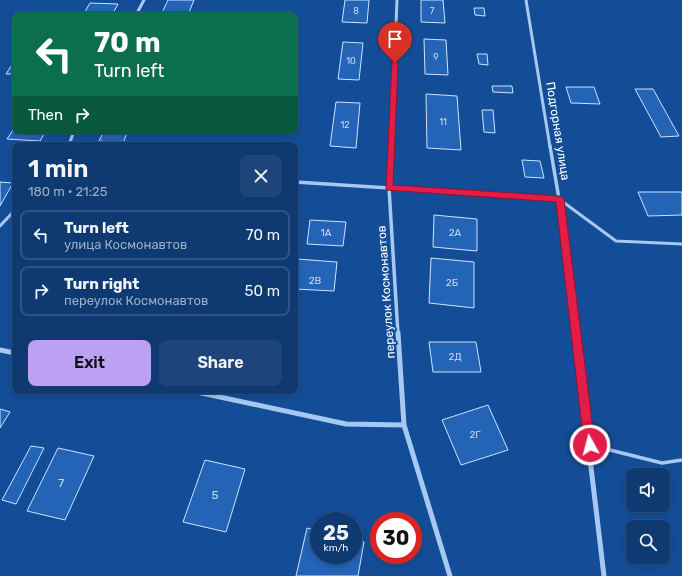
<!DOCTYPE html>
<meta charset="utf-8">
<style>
body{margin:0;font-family:Rubik,sans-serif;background:#1d4579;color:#f1f3f6;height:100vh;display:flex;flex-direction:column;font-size:15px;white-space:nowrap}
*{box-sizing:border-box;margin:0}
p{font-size:13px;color:#9badc3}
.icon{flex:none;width:22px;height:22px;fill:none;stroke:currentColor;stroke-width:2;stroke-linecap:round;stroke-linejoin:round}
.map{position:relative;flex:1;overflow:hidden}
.drawer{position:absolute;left:12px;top:142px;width:286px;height:252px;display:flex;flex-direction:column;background:#0f3a71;border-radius:8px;box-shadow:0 2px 6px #0003,0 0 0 1px #2f5484}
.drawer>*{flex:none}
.banner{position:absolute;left:12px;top:12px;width:286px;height:122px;border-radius:8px;box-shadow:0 2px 6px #0003,0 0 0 1px #2f5484;background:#0b6e4f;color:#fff;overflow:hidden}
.fabs{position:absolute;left:626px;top:468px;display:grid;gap:8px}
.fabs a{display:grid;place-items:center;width:44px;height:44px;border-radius:8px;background:#0f3a71;box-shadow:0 2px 6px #0003,0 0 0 1px #2f5484;font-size:20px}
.speed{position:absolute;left:310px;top:512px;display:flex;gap:8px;font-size:20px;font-weight:700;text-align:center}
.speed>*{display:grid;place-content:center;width:52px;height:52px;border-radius:50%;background:#0f3a71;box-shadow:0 2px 6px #0003,0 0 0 1px #2f5484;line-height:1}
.speed small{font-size:10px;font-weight:400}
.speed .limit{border:6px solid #d22;background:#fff;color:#111}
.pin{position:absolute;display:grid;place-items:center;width:34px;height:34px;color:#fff;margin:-41px -17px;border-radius:50% 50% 50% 0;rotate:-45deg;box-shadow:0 0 4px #0007}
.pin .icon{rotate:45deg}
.me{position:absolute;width:44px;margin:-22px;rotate:353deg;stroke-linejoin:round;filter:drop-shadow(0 0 3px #0008)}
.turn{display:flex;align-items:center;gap:14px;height:84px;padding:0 16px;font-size:18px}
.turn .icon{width:52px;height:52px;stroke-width:2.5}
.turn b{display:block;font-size:28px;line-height:34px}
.then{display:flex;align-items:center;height:38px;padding:0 16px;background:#0003;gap:8px;font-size:15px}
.round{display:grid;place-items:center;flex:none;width:42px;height:42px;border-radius:8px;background:#1d4579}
.head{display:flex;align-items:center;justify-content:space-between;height:68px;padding:0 16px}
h1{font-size:24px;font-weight:600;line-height:30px}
.primary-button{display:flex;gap:8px;margin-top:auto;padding:8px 16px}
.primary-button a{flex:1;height:46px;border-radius:8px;background:#bca0f2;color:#111;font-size:16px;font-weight:600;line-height:46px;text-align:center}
.primary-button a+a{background:#1d4579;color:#f1f3f6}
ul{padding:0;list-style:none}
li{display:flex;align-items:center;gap:12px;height:50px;margin:0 8px 6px;padding:0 8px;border:2px solid #2f5484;border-radius:8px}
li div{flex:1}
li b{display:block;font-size:15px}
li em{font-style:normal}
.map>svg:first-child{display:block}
.building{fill:#2364b6;stroke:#cee3fd}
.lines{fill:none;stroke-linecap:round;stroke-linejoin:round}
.service-far1{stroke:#a6c8f2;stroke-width:3}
.service{stroke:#a6c8f2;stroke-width:3.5}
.minor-far2{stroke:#a6c8f2;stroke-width:3}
.minor-far1{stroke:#a6c8f2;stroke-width:3.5}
.minor{stroke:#a6c8f2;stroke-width:5}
.route{fill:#e11d48;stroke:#92132f}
.labels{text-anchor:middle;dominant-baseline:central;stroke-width:4;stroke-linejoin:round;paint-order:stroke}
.far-number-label{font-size:9px;fill:#c8d8ed}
.number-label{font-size:10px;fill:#c8d8ed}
.street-label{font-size:12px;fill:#fff;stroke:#144d97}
.near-number-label{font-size:12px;fill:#c8d8ed}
</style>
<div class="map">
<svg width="682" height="576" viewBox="0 0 682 576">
<rect width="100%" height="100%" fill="#144d97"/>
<path class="building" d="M 168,0 L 194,0 L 188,15 L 161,15 Z
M 345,0 L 369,0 L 367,23 L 342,22 Z
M 421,0 L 443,0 L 445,23 L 421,22 Z
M 90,3 L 118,4 L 112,15 L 83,15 Z
M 474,8 L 484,8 L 485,16 L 475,15 Z
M 424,39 L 446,40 L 448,75 L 425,74 Z
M 343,42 L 363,43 L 359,80 L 338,79 Z
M 477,54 L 487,54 L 488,65 L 479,64 Z
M 15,60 L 15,74 L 6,74 Z
M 492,86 L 512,86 L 513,93 L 493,92 Z
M 566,87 L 594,87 L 600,104 L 571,103 Z
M 635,89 L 653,89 L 679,136 L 661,137 Z
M 426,94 L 457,96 L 461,150 L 427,148 Z
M 336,102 L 360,103 L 356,148 L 330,146 Z
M 482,110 L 493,110 L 495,133 L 484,132 Z
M 15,127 L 15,131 L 46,131 L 40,141 L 7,139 Z
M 104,131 L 128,131 L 123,143 L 99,141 Z
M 522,160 L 540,161 L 544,178 L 525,177 Z
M 0,182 L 13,183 L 0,206 Z
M 638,192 L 682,192 L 682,215 L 648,216 Z
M 434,215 L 477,219 L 477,251 L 433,247 Z
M 310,220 L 346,222 L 343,246 L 307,244 Z
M 431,258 L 474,262 L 474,308 L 429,303 Z
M 297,259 L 337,262 L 334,291 L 295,289 Z
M 429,342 L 476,342 L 481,372 L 433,372 Z
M 488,405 L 508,450 L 461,465 L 442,420 Z
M 0,409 L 10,412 L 0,428 Z
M 31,446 L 44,448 L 16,504 L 2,500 Z
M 58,448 L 94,456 L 65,520 L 27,511 Z
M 205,460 L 245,469 L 226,532 L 183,522 Z
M 307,528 L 319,531 L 319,555 L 353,555 L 353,539 L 364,542 L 358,576 L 296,576 Z"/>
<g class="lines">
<path class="service-far1" d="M 559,199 L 616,241 L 682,244
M 0,226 L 15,210"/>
<path class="service" d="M 590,445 L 662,463 L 682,460"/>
<path class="minor-far2" d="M 526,0 L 550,147
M 136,15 L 144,0
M 69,145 L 74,131
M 391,147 L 397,0"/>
<path class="minor-far1" d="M 391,146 L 389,188 L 398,334
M 550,146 L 559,199 L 575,334
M 295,182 L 559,199"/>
<path class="minor" d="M 398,333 L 404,425 L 450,576
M 575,333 L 604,576
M 0,350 L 15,353
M 192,391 L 346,424 L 404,425"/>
</g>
<path class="route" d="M 392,61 L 398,63 L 393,185 L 560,196 L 564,199 L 595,445 L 594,449 L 590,451 L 586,449 L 584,445 L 556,202 L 386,190 Z"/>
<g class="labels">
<g class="far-number-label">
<text x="356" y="11">8</text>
<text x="432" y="11">7</text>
<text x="436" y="57">9</text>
<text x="351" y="61">10</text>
<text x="443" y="122">11</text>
<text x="345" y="125">12</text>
</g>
<g class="number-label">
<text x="326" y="233">1А</text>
<text x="455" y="233">2А</text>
<text x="315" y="281">2В</text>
<text x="452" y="283">2Б</text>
<text x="455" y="357">2Д</text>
<text x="475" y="435">2Г</text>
</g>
<g class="street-label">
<text transform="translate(558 131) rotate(81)">Подгорная улица</text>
<text transform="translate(386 292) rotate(-94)">переулок Космонавтов</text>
</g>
<g class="near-number-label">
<text x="61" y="483">7</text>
<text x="215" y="495">5</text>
</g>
</g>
</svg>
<div class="fabs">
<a><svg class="icon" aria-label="sound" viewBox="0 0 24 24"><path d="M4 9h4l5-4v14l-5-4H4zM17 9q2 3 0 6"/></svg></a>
<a><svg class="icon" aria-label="search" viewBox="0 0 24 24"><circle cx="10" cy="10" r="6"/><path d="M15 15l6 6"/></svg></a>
</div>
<div class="speed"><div>25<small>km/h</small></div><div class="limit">30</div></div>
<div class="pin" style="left:395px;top:63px;background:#d93025"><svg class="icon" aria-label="arrive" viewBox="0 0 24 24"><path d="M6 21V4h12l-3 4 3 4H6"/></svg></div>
<svg class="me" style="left:590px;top:445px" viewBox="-20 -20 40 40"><circle r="17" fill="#e11d48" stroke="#fff" stroke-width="3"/><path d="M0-11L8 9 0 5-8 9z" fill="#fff"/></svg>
<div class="banner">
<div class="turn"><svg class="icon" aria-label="left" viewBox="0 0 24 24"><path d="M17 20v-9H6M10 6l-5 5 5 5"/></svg><div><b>70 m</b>Turn left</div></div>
<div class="then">Then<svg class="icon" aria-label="right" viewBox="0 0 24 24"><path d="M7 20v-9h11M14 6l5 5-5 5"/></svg></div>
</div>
<section class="drawer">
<div class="head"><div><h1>1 min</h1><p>180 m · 21:25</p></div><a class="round"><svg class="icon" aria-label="close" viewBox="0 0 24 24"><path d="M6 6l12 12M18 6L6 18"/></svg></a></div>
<ul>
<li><svg class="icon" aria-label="left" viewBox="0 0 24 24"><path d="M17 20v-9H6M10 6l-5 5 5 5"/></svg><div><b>Turn left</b><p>улица Космонавтов</p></div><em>70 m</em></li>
<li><svg class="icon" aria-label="right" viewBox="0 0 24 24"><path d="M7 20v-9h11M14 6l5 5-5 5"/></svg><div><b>Turn right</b><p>переулок Космонавтов</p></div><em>50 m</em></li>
</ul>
<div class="primary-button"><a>Exit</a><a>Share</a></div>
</section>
</div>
